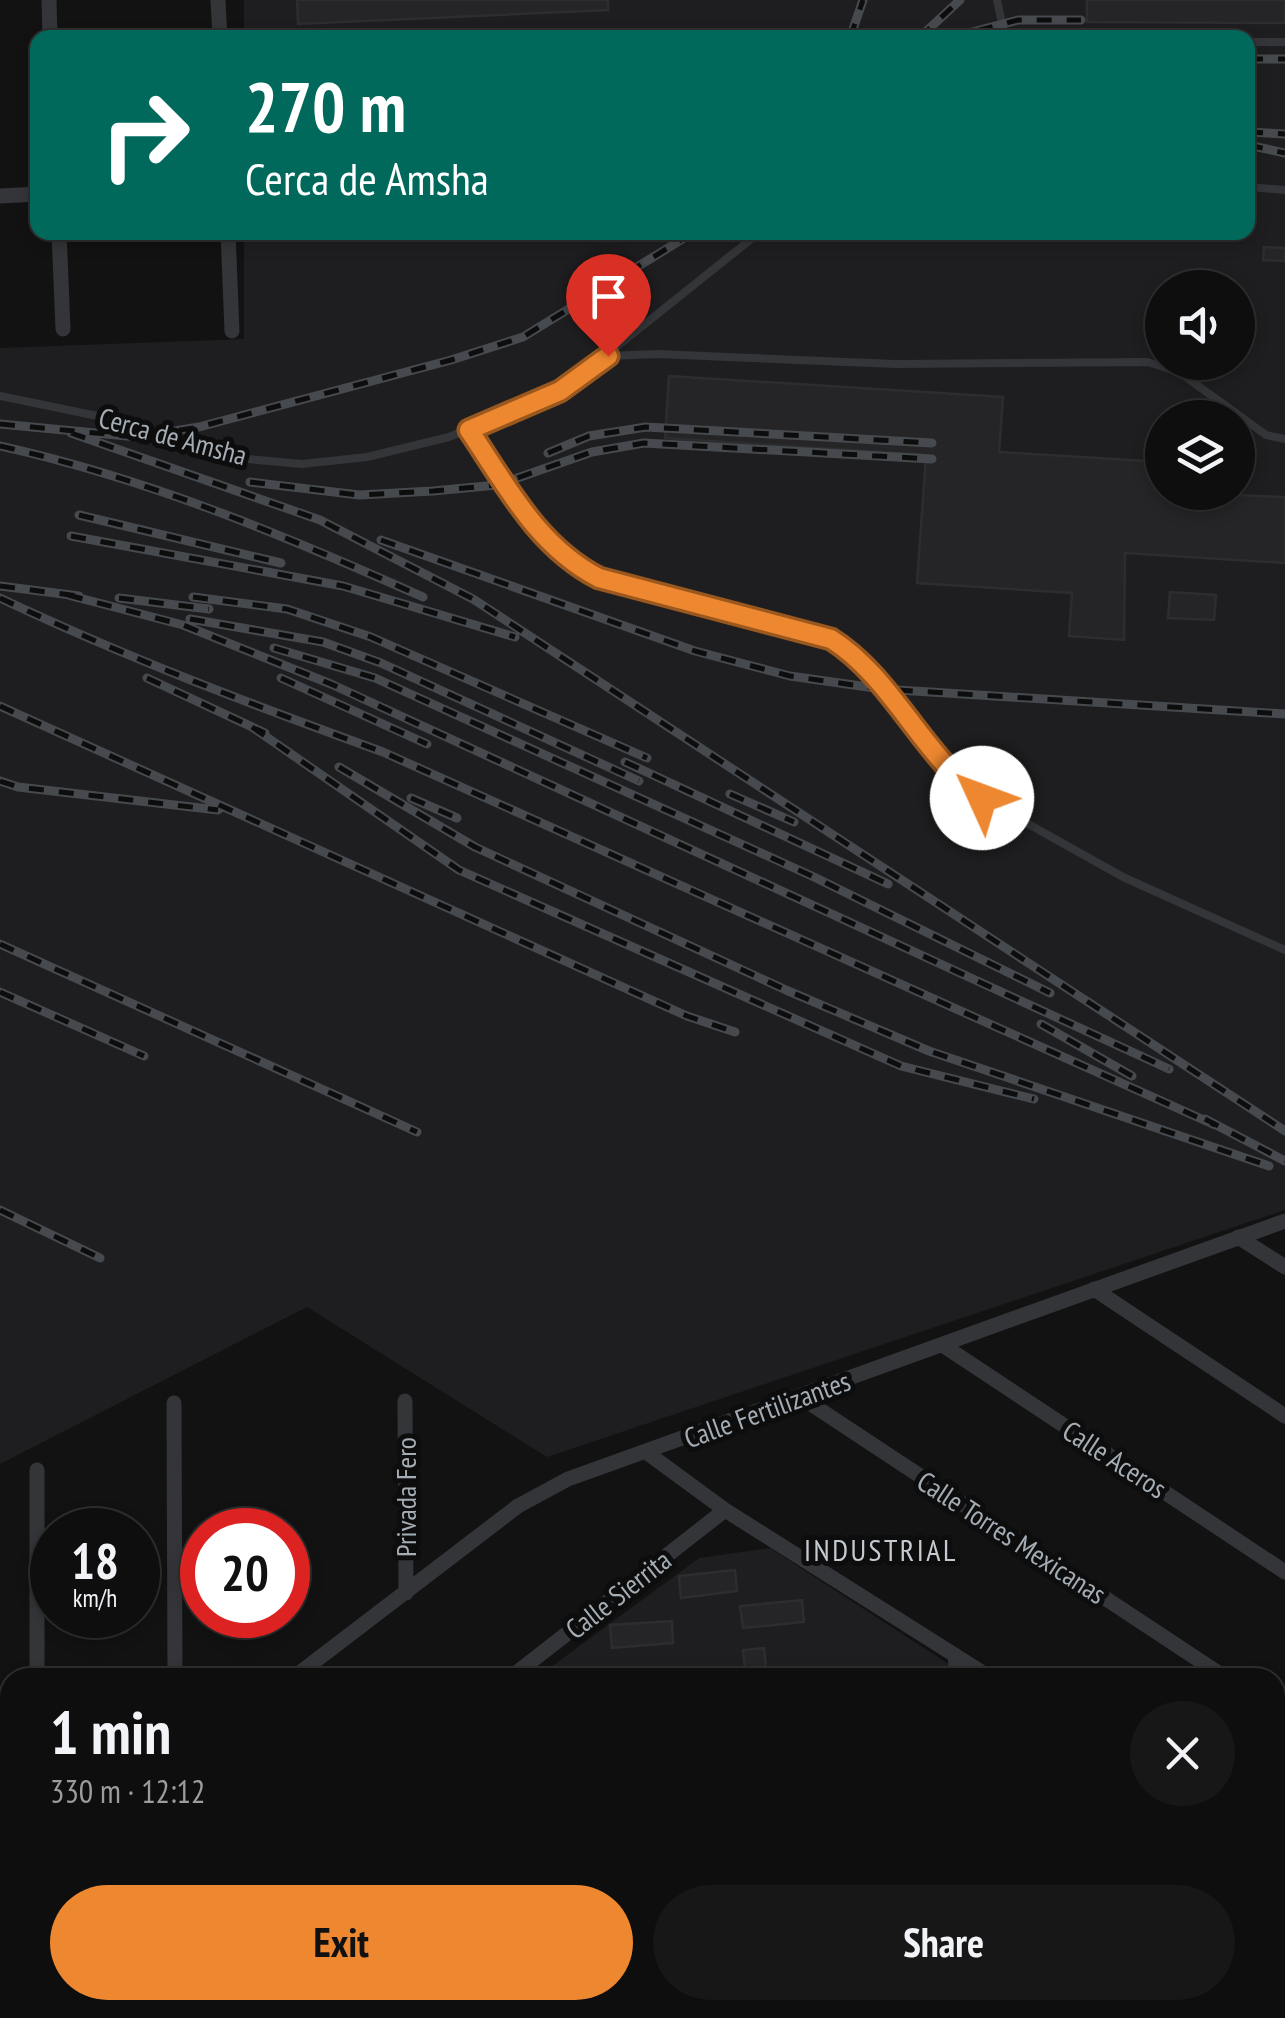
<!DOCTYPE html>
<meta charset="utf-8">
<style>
body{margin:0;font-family:"PT Sans Narrow",sans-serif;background:#171717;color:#f1f3f6;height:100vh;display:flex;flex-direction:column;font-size:38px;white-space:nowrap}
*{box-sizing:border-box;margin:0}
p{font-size:32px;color:#9b9c9e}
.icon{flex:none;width:55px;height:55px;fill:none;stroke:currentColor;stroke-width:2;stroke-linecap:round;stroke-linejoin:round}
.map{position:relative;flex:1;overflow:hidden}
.panel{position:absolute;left:0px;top:1668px;width:1285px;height:352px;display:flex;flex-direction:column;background:#0e0e0e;border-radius:30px 30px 0 0;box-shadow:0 5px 15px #0003,0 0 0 2px #2e2e2e}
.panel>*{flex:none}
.banner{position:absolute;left:30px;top:30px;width:1225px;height:210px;border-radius:20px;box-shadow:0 5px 15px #0003,0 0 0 2px #2e2e2e;background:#00695c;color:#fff;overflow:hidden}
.fabs{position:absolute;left:1145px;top:270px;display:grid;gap:20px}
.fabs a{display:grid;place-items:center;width:110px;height:110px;border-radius:50%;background:#0e0e0e;box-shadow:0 5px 15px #0003,0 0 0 2px #2e2e2e;font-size:50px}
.speed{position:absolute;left:30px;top:1508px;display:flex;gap:20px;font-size:50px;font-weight:700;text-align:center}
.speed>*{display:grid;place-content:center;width:130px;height:130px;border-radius:50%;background:#0e0e0e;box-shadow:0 5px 15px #0003,0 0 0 2px #2e2e2e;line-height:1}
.speed small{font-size:25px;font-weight:400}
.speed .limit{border:15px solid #d22;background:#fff;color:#111}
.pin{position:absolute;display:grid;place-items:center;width:85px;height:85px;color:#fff;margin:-102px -42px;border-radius:50% 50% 50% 0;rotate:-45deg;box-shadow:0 0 10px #0007}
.pin .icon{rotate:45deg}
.me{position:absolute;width:110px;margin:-55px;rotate:313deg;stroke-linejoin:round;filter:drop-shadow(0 0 8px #0008)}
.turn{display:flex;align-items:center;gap:35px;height:210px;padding:0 50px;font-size:45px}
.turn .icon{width:130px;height:130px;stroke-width:2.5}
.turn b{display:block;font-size:70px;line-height:85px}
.round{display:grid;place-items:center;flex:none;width:105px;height:105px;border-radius:52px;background:#171717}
.headline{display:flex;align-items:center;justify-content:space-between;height:170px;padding:0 50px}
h1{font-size:60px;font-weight:600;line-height:75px}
.action{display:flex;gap:20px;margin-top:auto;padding:20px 50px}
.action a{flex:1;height:115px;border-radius:60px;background:#ed8730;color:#111;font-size:40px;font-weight:600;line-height:115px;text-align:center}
.action a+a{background:#171717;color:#f1f3f6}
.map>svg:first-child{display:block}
.built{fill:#1e1e20;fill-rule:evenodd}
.green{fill:#191e18}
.building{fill:#252527;stroke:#2c2d2f;stroke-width:2.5}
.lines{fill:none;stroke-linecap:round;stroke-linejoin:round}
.lane{stroke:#333538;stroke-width:8}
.street{stroke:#333538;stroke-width:15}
.secondary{stroke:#414448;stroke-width:20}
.rail-casing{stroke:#46494d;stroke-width:9}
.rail{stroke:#0d0d0e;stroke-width:5;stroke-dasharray:15;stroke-linecap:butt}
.route-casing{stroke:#9a581f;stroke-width:25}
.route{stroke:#ed8730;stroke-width:18}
.labels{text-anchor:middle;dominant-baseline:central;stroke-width:10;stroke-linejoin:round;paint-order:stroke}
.street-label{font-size:28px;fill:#a4acb4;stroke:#0d0d0e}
.neighbourhood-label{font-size:30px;letter-spacing:2.5px;fill:#c4cad0;stroke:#0d0d0e}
</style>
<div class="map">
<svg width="1285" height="2018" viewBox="0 0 1285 2018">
<rect width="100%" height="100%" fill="#121213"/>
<path class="built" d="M 244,0 L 1285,0 L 1285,1210 L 547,1457 L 307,1307 L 0,1464 L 0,348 L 244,339 L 244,233 L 1248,232 L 1248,38 L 244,38 ZM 1162,288 L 1238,288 L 1238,362 L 1162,362 ZM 1162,418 L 1238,418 L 1238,492 L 1162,492 Z
M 770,1548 L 950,1665 L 950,1678 L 536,1678 L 699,1558 Z"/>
<path class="green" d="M 700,2010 L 963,2010 L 965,2018 L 692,2018 Z"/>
<path class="building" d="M 297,0 L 608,0 L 608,10 L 298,24 Z
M 1087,0 L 1285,0 L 1285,23 L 1087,22 Z
M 1264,247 L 1285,248 L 1285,261 L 1263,260 Z
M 669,376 L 1003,397 L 999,452 L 1162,462 L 1162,492 L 1285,497 L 1285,563 L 1125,553 L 1124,640 L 1069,636 L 1072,593 L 917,583 L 926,455 L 665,438 Z
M 1170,592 L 1216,595 L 1214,620 L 1168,618 Z
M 735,1570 L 737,1591 L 681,1598 L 679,1576 Z
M 802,1600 L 804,1622 L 743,1628 L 740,1606 Z
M 672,1621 L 673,1643 L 612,1648 L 610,1625 Z
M 764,1648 L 767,1678 L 746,1678 L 743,1650 Z
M 643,1669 L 644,1678 L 600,1678 L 600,1674 Z
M 1007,2010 L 1052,2010 L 1053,2018 L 1008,2018 Z"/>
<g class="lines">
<path class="lane" d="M 997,0 L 1005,38
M 1248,42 L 1285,42
M 1248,187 L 1285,190
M 608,356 L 657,354 L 895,364 L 1148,362 L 1179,372 L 1266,435 L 1285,439
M 0,396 L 112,419 L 236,458 L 302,464 L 367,457 L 449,437 L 561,391 L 760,232
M 469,430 L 534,526 L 568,562 L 635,590 L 831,639 L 861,663 L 954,775 L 982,798 L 1123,877 L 1285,950
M 668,2018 L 678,2010"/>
<path class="street" d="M 49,0 L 50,38
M 218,0 L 220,38
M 0,196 L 38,194
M 59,232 L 63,329
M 228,232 L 232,331
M 1238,1237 L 1285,1267
M 1094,1289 L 1285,1416
M 944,1346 L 1285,1572
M 799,1396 L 1226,1678
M 405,1401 L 406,1593
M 174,1403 L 175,1678
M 646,1452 L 725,1510 L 991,1678
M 955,1655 L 957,1678
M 37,1678 L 37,1470
M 293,1678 L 518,1506 L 568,1479 L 1285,1221
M 510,1678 L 725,1510
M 1275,1710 L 1285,1717
M 1275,1801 L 1285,1790
M 0,1807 L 10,1808
M 1275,1880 L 1285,1883
M 164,2010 L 164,2018
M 983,2010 L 984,2018
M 1121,2010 L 1121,2018
M 29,2018 L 29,2010"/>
<path class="secondary" d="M 1275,1950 L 1285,1950
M 1275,1971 L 1285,1971
M 253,2018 L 319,2010
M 422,2018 L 491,2010"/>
<defs>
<path id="rail" d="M 850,38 L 863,0
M 919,38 L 960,0
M 949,38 L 1018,20 L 1081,20
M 1248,59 L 1285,59
M 1248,132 L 1285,134
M 1248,145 L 1285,153
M 0,424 L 138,437 L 199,427 L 451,360 L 523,337 L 694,232
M 71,433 L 320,520 L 473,599 L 1285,1131
M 0,446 C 148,479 284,535 423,597
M 548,453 L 589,436 L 646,427 L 932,443
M 250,482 L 359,495 L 433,491 L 497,485 L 592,452 L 644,443 L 932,459
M 79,515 L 281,563
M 71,536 L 343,586 L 515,637
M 381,540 L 695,651 L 790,676 L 882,689 L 1285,714
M 0,586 L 79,596
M 68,595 L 183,625 L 331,684 L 1169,1069
M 193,597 L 287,609 L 371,637 L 647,758
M 0,598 C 125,657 253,705 383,752 L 1215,1125
M 119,598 L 209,609
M 190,619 L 323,642 L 381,663 L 639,781
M 274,648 L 375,678 L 814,877 L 1050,993
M 147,678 L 265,733
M 281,678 L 427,744
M 0,706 L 687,1016 L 735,1032
M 252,727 L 459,870 L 901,1066 L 1034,1099
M 625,762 L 888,884
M 339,767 L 475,847 L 786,990 L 929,1051 L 1269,1166
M 0,781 L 18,787 L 218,810
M 730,794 L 794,822
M 411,798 L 457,818
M 0,944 L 417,1132
M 0,992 L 144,1056
M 1041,1024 L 1132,1076
M 1205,1119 L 1285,1161
M 0,1210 L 100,1258"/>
</defs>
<use href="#rail" class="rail-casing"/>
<use href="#rail" class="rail"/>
</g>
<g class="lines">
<defs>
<path id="route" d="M 608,356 L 560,391 L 469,430 C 506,485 538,547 599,578 L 831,639 C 893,678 922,756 982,798"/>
</defs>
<use href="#route" class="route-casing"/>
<use href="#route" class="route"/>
</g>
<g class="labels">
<g class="street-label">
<text transform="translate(173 436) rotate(15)">Cerca de Amsha</text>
<text transform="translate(767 1409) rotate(-20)">Calle Fertilizantes</text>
<text transform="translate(1115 1459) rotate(33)">Calle Aceros</text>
<text transform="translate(405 1497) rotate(-90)">Privada Fero</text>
<text transform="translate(1012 1537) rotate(33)">Calle Torres Mexicanas</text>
<text transform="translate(618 1594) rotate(-38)">Calle Sierrita</text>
</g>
<g class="neighbourhood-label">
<text x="881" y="1549">INDUSTRIAL</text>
</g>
</g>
</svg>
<div class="fabs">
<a><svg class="icon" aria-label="sound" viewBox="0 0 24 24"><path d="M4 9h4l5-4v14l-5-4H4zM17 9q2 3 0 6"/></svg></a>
<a><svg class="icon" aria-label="layers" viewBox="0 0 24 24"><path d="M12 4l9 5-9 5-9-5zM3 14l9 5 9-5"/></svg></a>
</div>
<div class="speed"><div>18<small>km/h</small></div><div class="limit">20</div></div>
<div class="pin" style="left:608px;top:356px;background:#d93025"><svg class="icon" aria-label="arrive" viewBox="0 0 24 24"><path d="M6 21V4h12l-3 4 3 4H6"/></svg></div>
<svg class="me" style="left:982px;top:798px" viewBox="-20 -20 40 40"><circle r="19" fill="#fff"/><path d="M0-13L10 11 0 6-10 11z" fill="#ed8730"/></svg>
<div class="banner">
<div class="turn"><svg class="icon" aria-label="right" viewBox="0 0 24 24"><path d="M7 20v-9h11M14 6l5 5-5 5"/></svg><div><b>270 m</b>Cerca de Amsha</div></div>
</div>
<section class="panel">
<div class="headline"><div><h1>1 min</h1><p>330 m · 12:12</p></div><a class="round"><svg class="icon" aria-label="close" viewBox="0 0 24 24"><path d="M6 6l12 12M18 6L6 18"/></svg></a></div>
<div class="action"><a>Exit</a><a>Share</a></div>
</section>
</div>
